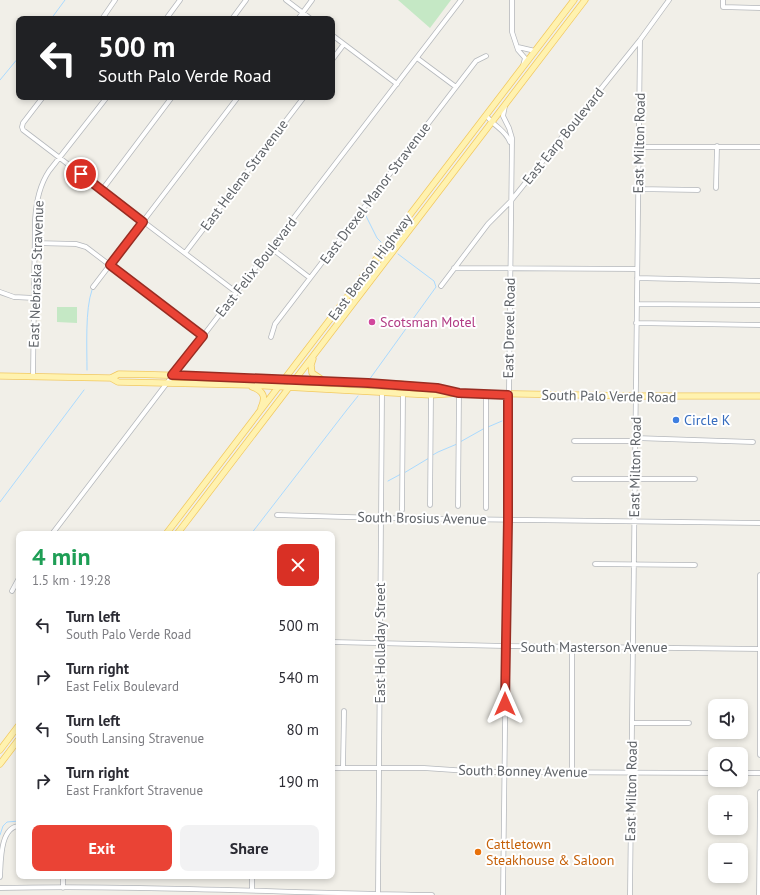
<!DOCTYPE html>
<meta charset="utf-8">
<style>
body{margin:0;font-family:"PT Sans",sans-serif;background:#f2f2f3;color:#2b2b33;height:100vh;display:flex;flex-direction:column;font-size:15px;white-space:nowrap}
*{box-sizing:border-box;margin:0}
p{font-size:13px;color:#7c7c81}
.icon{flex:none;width:22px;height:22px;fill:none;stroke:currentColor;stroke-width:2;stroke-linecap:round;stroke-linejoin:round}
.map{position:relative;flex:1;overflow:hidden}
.side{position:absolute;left:16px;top:531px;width:319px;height:348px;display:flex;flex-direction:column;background:#fff;border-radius:8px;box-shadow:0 2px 6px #0003}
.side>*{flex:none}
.hud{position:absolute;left:16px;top:16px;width:319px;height:84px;border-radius:8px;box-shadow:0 2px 6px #0003;background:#202124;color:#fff;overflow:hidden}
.tools{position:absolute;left:708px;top:699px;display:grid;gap:8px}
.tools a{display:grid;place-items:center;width:40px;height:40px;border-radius:8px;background:#fff;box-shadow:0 2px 6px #0003;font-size:20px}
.pin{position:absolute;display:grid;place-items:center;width:34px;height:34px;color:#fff;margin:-17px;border:2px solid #fff;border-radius:50%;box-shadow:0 1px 4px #0007}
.me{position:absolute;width:44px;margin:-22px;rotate:0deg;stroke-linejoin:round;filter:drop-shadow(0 0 3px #0008)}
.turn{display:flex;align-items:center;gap:14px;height:84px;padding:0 16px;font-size:18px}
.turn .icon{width:52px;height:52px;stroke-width:2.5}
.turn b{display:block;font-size:28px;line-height:34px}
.round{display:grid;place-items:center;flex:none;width:42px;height:42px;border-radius:8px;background:#f2f2f3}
.overview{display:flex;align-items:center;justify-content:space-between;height:68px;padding:0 16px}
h1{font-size:24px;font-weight:700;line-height:30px;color:#1e9e55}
.primary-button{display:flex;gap:8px;margin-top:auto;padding:8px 16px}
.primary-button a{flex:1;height:46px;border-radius:8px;background:#ea4335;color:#fff;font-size:16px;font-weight:700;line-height:46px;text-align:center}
.primary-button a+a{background:#f2f2f3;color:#2b2b33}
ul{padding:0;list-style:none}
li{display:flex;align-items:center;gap:12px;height:52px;padding:0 16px}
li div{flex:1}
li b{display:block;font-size:15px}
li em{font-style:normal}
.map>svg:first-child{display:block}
.green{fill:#c5e8c5}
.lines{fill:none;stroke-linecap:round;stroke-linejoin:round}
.stream{stroke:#aadaff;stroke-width:1}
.minor-casing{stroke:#b5b8bc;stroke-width:5.5}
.major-casing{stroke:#f2c960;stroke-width:7}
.minor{stroke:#fff;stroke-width:4}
.major{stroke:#fff2af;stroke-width:5.5}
.route-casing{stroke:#982c22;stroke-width:10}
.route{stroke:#ea4335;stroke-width:7}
.hotel-dot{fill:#d1479c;stroke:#fff;stroke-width:1.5}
.shop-dot{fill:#3f7fe0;stroke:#fff;stroke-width:1.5}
.food-dot{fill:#e8710a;stroke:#fff;stroke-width:1.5}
.labels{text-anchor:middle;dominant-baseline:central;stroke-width:4;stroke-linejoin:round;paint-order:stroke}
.street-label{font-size:14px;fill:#5f6368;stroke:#fff}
.hotel-label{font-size:14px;fill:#b23c85;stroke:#fff;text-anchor:start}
.shop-label{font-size:14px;fill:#366cbe;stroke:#fff;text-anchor:start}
.food-label{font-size:14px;fill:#c56008;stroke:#fff;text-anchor:start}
</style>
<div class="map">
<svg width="760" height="895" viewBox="0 0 760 895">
<rect width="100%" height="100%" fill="#f1efe8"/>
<path class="green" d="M 398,0 L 451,0 L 430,28 Z
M 57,307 L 77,307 L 77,323 L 57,322 Z"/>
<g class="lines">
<path class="stream" d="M 51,19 L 65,0
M 0,80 L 19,57
M 366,216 L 377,238 L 381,242
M 87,370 C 87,348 85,309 92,290
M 369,380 L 436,287 L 434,281 L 398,254
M 488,427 L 502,421
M 460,442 L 485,428
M 431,456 L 438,452 L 457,444
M 404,473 L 429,458
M 388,481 L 401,474
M 0,502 L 84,390
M 251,534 L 346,411 L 358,396
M 0,835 L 3,826 L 7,822 L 19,821"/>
<defs>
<path id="minor" d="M 286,0 L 311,19
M 512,0 L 512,32 L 518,50 L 525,58 L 523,66
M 723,0 L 723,7 L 760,8
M 102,19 L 115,0
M 166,19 L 180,0
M 232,19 L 246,0
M 298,19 L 312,0
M 332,35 L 397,84
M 518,47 L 535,51
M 417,58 L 456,87
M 332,60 L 344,44
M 43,97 L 23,123 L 22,127 L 23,130 L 236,292
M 486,115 C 494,127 505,129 510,142
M 639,147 L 760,147
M 716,188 L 717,146
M 638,189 L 698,190
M 102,190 L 172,97
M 35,243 L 76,244 L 86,247 L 203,336
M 271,248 L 310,278
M 185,253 L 304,97
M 454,268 L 637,269
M 637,278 L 760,281
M 441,286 L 488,224 L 510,202 L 640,40 L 669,0
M 93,287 L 238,97
M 0,292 L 14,297 L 34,298
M 637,304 L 760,305
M 636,323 L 760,325
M 271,337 L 275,324 L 456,87 L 476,61 L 486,56
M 33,377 L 35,220 C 36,202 39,186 49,171 L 107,97
M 636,438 L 753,442
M 574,441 L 636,441
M 574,479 L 695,479
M 430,505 L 431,395
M 458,506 L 459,393
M 486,508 L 486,394
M 402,510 L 403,394
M 277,515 L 381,518 L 760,523
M 52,534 L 167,383 L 461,0
M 595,564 L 695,565
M 760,575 L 760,755
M 12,591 L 19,578
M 332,642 L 505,646 L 760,649
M 632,723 L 689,723
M 332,768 L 424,768 L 483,772 L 715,773
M 343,768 L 344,711
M 572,772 L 572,646
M 741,773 L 760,773
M 0,877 C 1,861 0,827 19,826
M 0,888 C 144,885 288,893 432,895
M 63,888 L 63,876
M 252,890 L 252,876
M 378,894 L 382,393
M 503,895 L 512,138 L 509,128 L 503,116 L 505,106
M 630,895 L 640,40
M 759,895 L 760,792"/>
<path id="major" d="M 313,359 L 311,365 L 312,373 L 321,379
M 0,376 L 111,378 L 119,374 C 188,375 256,378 325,381 C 368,383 413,382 455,392
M 111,378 L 118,382 L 251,385 L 431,395 L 459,393 L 636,396 L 760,396
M 252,387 C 264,391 266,397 261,408
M 166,534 L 574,0
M 177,534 L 585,0
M 0,750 L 19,725
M 0,764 L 19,739"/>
</defs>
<use href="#minor" class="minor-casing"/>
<use href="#major" class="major-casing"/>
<use href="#minor" class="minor"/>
<use href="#major" class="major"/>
</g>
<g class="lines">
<defs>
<path id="route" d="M 81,174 L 143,222 L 110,265 L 203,336 L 172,375 L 368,383 L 437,388 L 459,393 L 508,395 L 508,520 L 505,704"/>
</defs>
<use href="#route" class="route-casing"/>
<use href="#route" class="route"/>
</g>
<circle class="hotel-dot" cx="372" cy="322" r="4"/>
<circle class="shop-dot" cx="676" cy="420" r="4"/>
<circle class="food-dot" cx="478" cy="852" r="4"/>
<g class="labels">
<g class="street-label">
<text transform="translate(563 136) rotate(-51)">East Earp Boulevard</text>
<text transform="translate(639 143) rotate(-89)">East Milton Road</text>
<text transform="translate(244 175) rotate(-53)">East Helena Stravenue</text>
<text transform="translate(375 193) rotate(-53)">East Drexel Manor Stravenue</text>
<text transform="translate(256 267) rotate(-52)">East Felix Boulevard</text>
<text transform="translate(370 267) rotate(-53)">East Benson Highway</text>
<text transform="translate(36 274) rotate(-88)">East Nebraska Stravenue</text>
<text transform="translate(509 328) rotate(-89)">East Drexel Road</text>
<text transform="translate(609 396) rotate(1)">South Palo Verde Road</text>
<text transform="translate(635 467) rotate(-89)">East Milton Road</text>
<text transform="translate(422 518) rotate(1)">South Brosius Avenue</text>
<text transform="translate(380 643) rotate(-90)">East Holladay Street</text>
<text x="594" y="647">South Masterson Avenue</text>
<text transform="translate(523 771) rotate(1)">South Bonney Avenue</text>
<text transform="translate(631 791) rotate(-89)">East Milton Road</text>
</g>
<g class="hotel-label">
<text x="380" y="322">Scotsman Motel</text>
</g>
<g class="shop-label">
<text x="684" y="420">Circle K</text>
</g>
<g class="food-label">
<text x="486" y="844">Cattletown<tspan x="486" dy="16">Steakhouse &amp; Saloon</tspan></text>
</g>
</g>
</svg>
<div class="tools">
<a><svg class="icon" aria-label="sound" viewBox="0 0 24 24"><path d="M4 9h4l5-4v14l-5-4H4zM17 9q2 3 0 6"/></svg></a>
<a><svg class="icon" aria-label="search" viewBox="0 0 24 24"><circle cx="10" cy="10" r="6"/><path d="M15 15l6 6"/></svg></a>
<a>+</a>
<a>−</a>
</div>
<div class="pin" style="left:81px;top:174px;background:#d93025"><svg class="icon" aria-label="arrive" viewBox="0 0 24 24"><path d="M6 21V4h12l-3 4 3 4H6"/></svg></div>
<svg class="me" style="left:505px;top:704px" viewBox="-20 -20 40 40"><path d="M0-17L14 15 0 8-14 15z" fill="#ea4335" stroke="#fff" stroke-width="4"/></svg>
<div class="hud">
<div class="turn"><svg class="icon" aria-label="left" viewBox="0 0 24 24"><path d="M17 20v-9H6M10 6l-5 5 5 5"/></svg><div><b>500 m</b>South Palo Verde Road</div></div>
</div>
<section class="side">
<div class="overview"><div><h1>4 min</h1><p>1.5 km · 19:28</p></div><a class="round" style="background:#d93025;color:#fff"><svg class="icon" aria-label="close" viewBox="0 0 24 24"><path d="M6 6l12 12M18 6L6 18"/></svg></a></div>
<ul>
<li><svg class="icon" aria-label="left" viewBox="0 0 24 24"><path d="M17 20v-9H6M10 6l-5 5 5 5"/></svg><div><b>Turn left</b><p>South Palo Verde Road</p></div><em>500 m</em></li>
<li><svg class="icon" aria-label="right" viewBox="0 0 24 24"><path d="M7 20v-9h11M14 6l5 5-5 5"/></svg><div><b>Turn right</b><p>East Felix Boulevard</p></div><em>540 m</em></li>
<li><svg class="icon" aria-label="left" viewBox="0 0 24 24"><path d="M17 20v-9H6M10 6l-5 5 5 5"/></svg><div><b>Turn left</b><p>South Lansing Stravenue</p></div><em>80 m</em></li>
<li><svg class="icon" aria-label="right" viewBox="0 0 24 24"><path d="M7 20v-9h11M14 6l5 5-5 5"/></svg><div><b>Turn right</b><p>East Frankfort Stravenue</p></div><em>190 m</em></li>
</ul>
<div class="primary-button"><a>Exit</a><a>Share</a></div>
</section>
</div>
